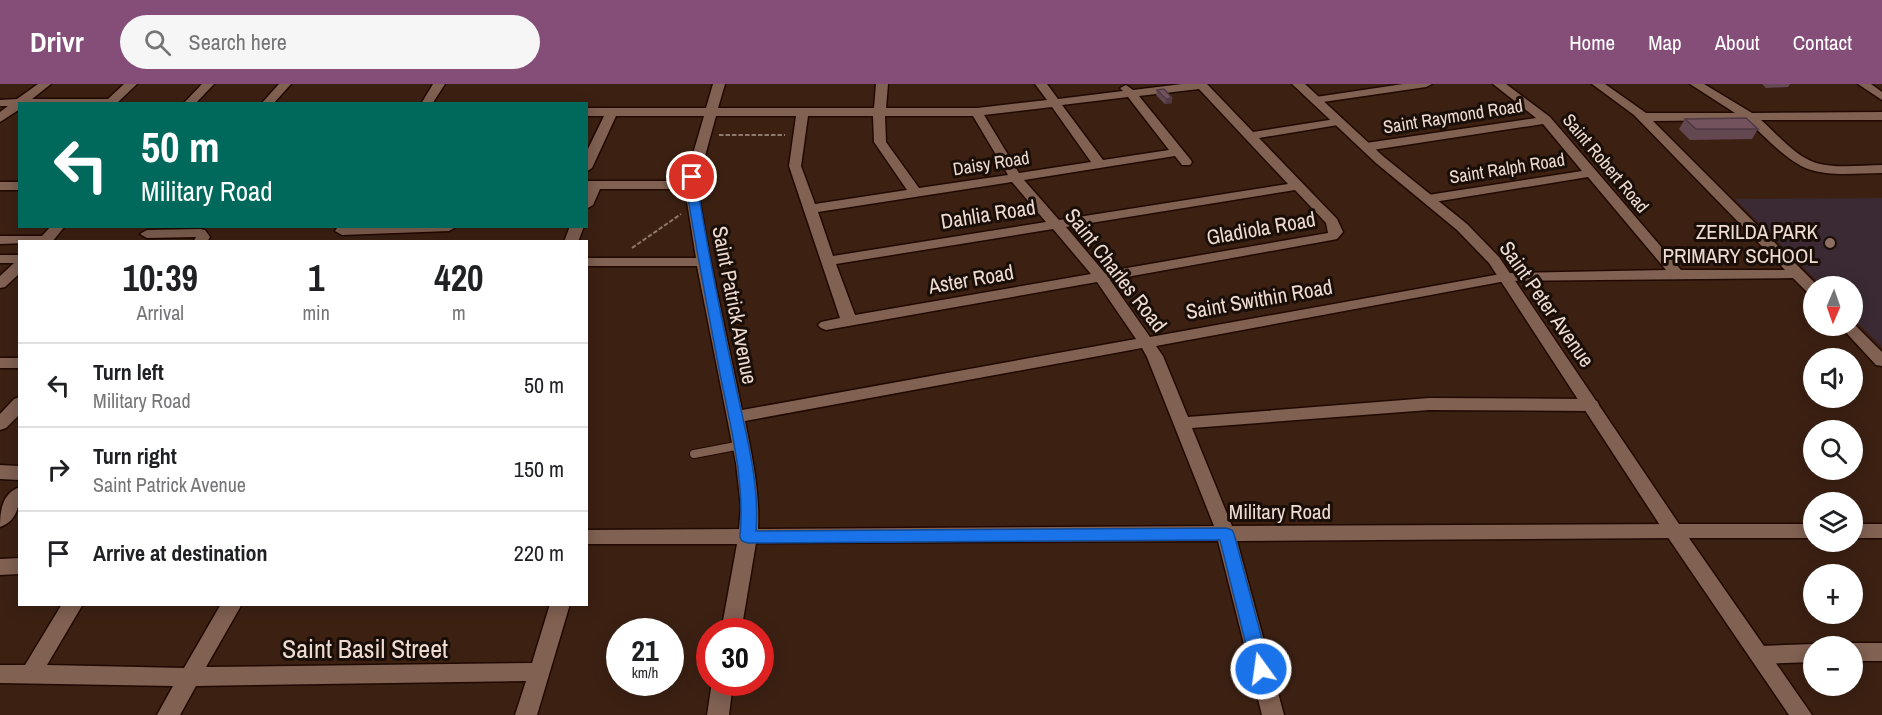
<!DOCTYPE html>
<meta charset="utf-8">
<style>
body{margin:0;font-family:"Archivo Narrow",sans-serif;background:#f6f6f6;color:#202124;height:100vh;display:flex;flex-direction:column;font-size:22px;white-space:nowrap}
*{box-sizing:border-box;margin:0}
p{font-size:20px;color:#757577}
.icon{flex:none;width:33px;height:33px;fill:none;stroke:currentColor;stroke-width:2;stroke-linecap:round;stroke-linejoin:round}
.map{position:relative;flex:1;overflow:hidden}
.side{position:absolute;left:18px;top:156px;width:570px;height:366px;display:flex;flex-direction:column;background:#fff;border-radius:0px;box-shadow:0 3px 15px #0003}
.side>*{flex:none}
.hud{position:absolute;left:18px;top:18px;width:570px;height:126px;border-radius:0px;box-shadow:0 3px 15px #0003;background:#00695c;color:#fff;overflow:hidden}
.needle{width:39px;rotate:182deg}
.buttons{position:absolute;left:1803px;top:192px;display:grid;gap:12px}
.buttons a{display:grid;place-items:center;width:60px;height:60px;border-radius:50%;background:#fff;box-shadow:0 3px 15px #0003;font-size:30px}
.speed{position:absolute;left:606px;top:534px;display:flex;gap:12px;font-size:30px;font-weight:700;text-align:center}
.speed>*{display:grid;place-content:center;width:78px;height:78px;border-radius:50%;background:#fff;box-shadow:0 3px 15px #0003;line-height:1}
.speed small{font-size:15px;font-weight:400}
.speed .limit{border:9px solid #d22;background:#fff;color:#111}
.pin{position:absolute;display:grid;place-items:center;width:51px;height:51px;color:#fff;margin:-26px;border:3px solid #fff;border-radius:50%;box-shadow:0 2px 6px #0007}
.me{position:absolute;width:66px;margin:-33px;rotate:346deg;stroke-linejoin:round;filter:drop-shadow(0 0 4px #0008)}
.turn{display:flex;align-items:center;gap:21px;height:126px;padding:0 24px;font-size:27px}
.turn .icon{width:78px;height:78px;stroke-width:2.5}
.turn b{display:block;font-size:42px;line-height:51px}
.eta{display:flex;justify-content:space-evenly;align-items:center;height:102px;text-align:center}
.eta b{font-size:36px;font-weight:700;line-height:42px}
ul{padding:0;list-style:none}
li{display:flex;align-items:center;gap:18px;height:84px;padding:0 24px;border-top:2px solid #e0e0e0}
li div{flex:1}
li b{display:block;font-size:22px}
li em{font-style:normal}
header{display:flex;align-items:center;gap:36px;box-sizing:border-box;height:84px;padding:0 30px;background:#844e79;color:#fff}
header strong{font-size:28px}
nav{display:flex;gap:33px;margin-inline-start:auto;font-size:21px}
.search{width:420px;height:54px;background:#f6f6f6;display:flex;align-items:center;gap:15px;box-sizing:border-box;padding:0 21px;border-radius:33px;color:#757577;font-size:22px}
.map>svg:first-child{display:block}
.education{fill:#3b2a34}
.lines{fill:none;stroke-linecap:round;stroke-linejoin:round}
.service-casing{stroke:#210900;stroke-width:10}
.minor-casing{stroke:#210900;stroke-width:3}
.tertiary-casing{stroke:#210900;stroke-width:3}
.path{stroke:#8f786c;stroke-width:2;stroke-dasharray:4.5 2;stroke-linecap:butt}
.service{stroke:#816152;stroke-width:8}
.minor{fill:#816152;fill-rule:evenodd}
.tertiary{fill:#816152;fill-rule:evenodd}
.wall{fill:#634751}
.shaded-wall{fill:#503942}
.building{fill:#73525e;stroke:#503942;stroke-width:1.5}
.route{fill:#1a73e8;stroke:#114b97;stroke-width:1.5}
.education-dot{fill:#8d6e63;stroke:#1a0e08;stroke-width:2}
.labels{text-anchor:middle;dominant-baseline:central;stroke-width:6;stroke-linejoin:round;paint-order:stroke}
.far-street-label{font-size:18px;fill:#eedbd2;stroke:#1a0e08}
.street-label{font-size:21px;fill:#eedbd2;stroke:#1a0e08}
.poi-label{font-size:21px;fill:#eedbd2;stroke:#1a0e08;text-anchor:end}
.near-street-label{font-size:26px;fill:#eedbd2;stroke:#1a0e08}
</style>
<header>
<strong>Drivr</strong>
<div class="search"><svg class="icon" aria-label="search" viewBox="0 0 24 24"><circle cx="10" cy="10" r="6"/><path d="M15 15l6 6"/></svg>Search here</div>
<nav><a>Home</a><a>Map</a><a>About</a><a>Contact</a></nav>
</header>
<div class="map">
<svg width="1882" height="631" viewBox="0 0 1882 631">
<rect width="100%" height="100%" fill="#3c2113"/>
<path class="education" d="M 1882,114 L 1882,263 L 1853,234 L 1852,202 L 1822,202 L 1735,115 Z"/>
<g class="lines">
<defs>
<path id="service" d="M 694,370 L 741,361"/>
<path id="minor" d="M 38,0 L 51,0 L 32,15 L 108,15 L 124,0 L 137,0 L 116,20 L 20,20 L 20,25 L 0,38 L 0,28 L 8,22 L 0,22 L 0,16 L 17,15 Z
M 202,0 L 214,0 L 195,20 L 183,20 Z
M 279,0 L 291,0 L 273,20 L 261,20 Z
M 433,0 L 445,0 L 432,20 L 421,20 Z
M 713,0 L 725,0 L 718,24 L 874,24 L 876,0 L 888,0 L 886,24 L 977,24 L 1047,16 L 1035,0 L 1047,0 L 1058,15 L 1123,7 L 1120,4 L 1126,1 L 1133,6 L 1182,0 L 1207,0 L 1253,48 L 1342,34 L 1342,40 L 1338,41 L 1259,54 L 1337,135 L 1343,148 L 1337,155 L 1332,156 L 1110,196 L 1150,253 L 1506,189 L 1666,186 L 1588,93 L 1428,119 L 1421,115 L 1428,111 L 1582,87 L 1543,40 L 1366,67 L 1360,63 L 1366,59 L 1536,34 L 1493,0 L 1506,0 L 1550,33 L 1681,186 L 1785,186 L 1634,31 L 1592,0 L 1605,0 L 1646,29 L 1735,29 L 1690,0 L 1704,0 L 1752,29 L 1882,28 L 1882,36 L 1761,36 C 1777,50 1796,73 1816,79 C 1836,85 1862,81 1882,81 L 1882,89 C 1858,89 1831,93 1808,85 C 1788,78 1763,51 1747,36 L 1653,37 L 1818,202 L 1814,202 L 1814,211 L 1809,210 L 1793,194 L 1506,197 L 1156,262 L 1163,272 L 1188,333 L 1429,314 L 1591,315 L 1597,317 L 1599,321 L 1597,325 L 1591,327 L 1429,326 L 1192,344 L 1232,442 L 1674,440 L 1681,442 L 1683,447 L 1681,452 L 1674,454 L 1237,457 L 1284,631 L 1262,631 L 1218,457 L 756,459 L 741,548 L 721,548 L 737,460 L 586,460 L 586,446 L 739,445 L 741,423 L 736,379 L 697,182 L 586,182 L 586,174 L 696,174 L 685,105 L 600,105 L 593,121 L 586,125 L 586,97 L 685,97 L 704,32 L 616,32 L 592,84 L 586,88 L 586,69 L 604,32 L 586,32 L 586,24 L 706,24 ZM 1199,5 L 1288,100 L 1059,136 L 1024,96 L 1175,72 L 1182,81 L 1190,81 L 1192,78 L 1190,75 L 1139,12 ZM 1128,13 L 1169,66 L 1103,76 L 1062,21 ZM 1052,23 L 1091,78 L 1019,89 L 984,31 ZM 716,32 L 796,32 L 789,82 L 840,234 L 821,238 L 818,241 L 821,244 L 826,246 L 1097,198 L 1136,255 L 742,326 L 709,170 L 697,101 ZM 808,32 L 873,32 L 874,58 L 907,106 L 815,120 L 801,82 ZM 885,32 L 973,32 L 1008,91 L 919,104 L 886,58 ZM 1012,98 L 1046,138 L 833,172 L 818,128 ZM 1295,106 L 1326,139 L 1328,149 L 1104,188 L 1066,143 ZM 1053,145 L 1091,190 L 855,231 L 836,180 ZM 1142,264 L 1147,273 L 1214,442 L 758,445 C 760,408 752,373 745,337 Z
M 1403,0 L 1432,0 L 1426,3 L 1316,19 L 1310,16 L 1316,13 Z
M 1858,0 L 1871,0 L 1882,8 L 1882,16 Z
M 0,98 L 20,98 L 20,106 L 0,106 Z
M 51,142 L 65,142 L 52,158 L 0,160 L 0,152 L 42,152 Z
M 352,142 L 455,142 L 456,143 L 449,147 L 342,151 L 335,147 L 337,144 Z
M 570,142 L 584,142 L 578,158 L 564,158 Z
M 200,145 L 205,146 L 210,153 L 207,158 L 193,158 L 196,153 L 147,154 L 140,150 L 147,146 Z
M 0,171 L 20,171 L 20,189 L 5,203 L 0,204 L 0,192 L 14,179 L 0,179 Z
M 1852,238 L 1882,268 L 1882,282 L 1876,281 L 1840,242 L 1852,242 Z
M 0,274 L 20,274 L 20,284 L 0,284 Z
M 20,313 L 20,330 L 6,344 L 0,346 L 0,330 L 14,315 Z
M 0,381 L 20,382 L 20,396 L 0,395 Z
M 20,403 C 20,419 18,437 0,443 C 0,427 2,409 20,403 Z
M 20,474 L 20,490 L 0,491 L 0,475 Z
M 62,520 L 83,520 L 47,581 L 184,584 L 221,520 L 242,520 L 206,583 L 532,579 L 550,520 L 570,520 L 537,631 L 515,631 L 526,597 L 196,602 L 180,631 L 157,631 L 173,602 L 0,599 L 0,581 L 25,581 Z
M 1852,559 L 1882,559 L 1882,577 L 1852,577 L 1852,562 L 1844,562 Z
M 1814,560 L 1821,562 L 1814,562 L 1814,578 L 1760,580 L 1753,577 L 1750,571 L 1753,565 L 1760,562 Z
M 712,598 L 733,598 L 729,631 L 707,631 Z"/>
<path id="tertiary" d="M 1292,0 L 1305,0 L 1384,73 L 1467,140 L 1499,173 L 1679,440 L 1814,440 L 1814,454 L 1689,454 L 1812,631 L 1789,631 L 1667,452 L 1489,179 L 1457,146 L 1376,79 Z
M 1852,440 L 1882,440 L 1882,454 L 1852,454 Z"/>
</defs>
<use href="#service" class="service-casing"/>
<use href="#minor" class="minor-casing"/>
<use href="#tertiary" class="tertiary-casing"/>
<path class="path" d="M 719,51 L 785,51
M 632,164 L 681,130"/>
<use href="#service" class="service"/>
<use href="#minor" class="minor"/>
<use href="#tertiary" class="tertiary"/>
</g>
<path class="wall" d="M 1762,0 L 1790,0 L 1788,3 L 1766,4 Z
M 1157,6 L 1172,14 L 1172,19 L 1165,20 L 1156,11 Z
M 1685,35 L 1758,45 L 1752,55 L 1690,56 L 1679,45 Z"/>
<path class="shaded-wall" d="M 1172,14 L 1172,19 L 1165,20 L 1166,15 Z"/>
<path class="building" d="M 1164,5 L 1172,14 L 1166,15 L 1157,6 Z
M 1746,34 L 1758,45 L 1696,45 L 1685,35 Z"/>
<path class="route" d="M 692,90 L 697,93 L 697,101 C 708,167 721,233 735,298 C 745,347 760,397 756,447 L 1226,444 L 1232,446 L 1234,450 L 1270,585 L 1267,590 L 1261,592 L 1255,590 L 1252,585 L 1220,456 L 748,459 L 742,457 L 740,453 C 745,398 731,344 720,290 C 708,227 696,165 686,101 L 687,93 Z"/>
<circle class="education-dot" cx="1830" cy="159" r="6"/>
<g class="labels">
<g class="far-street-label">
<text transform="translate(1453 32) rotate(-9)">Saint Raymond Road</text>
<text transform="translate(991 79) rotate(-9)">Daisy Road</text>
<text transform="translate(1606 79) rotate(50)">Saint Robert Road</text>
<text transform="translate(1507 84) rotate(-9)">Saint Ralph Road</text>
</g>
<g class="street-label">
<text transform="translate(988 130) rotate(-9)">Dahlia Road</text>
<text transform="translate(1261 144) rotate(-10)">Gladiola Road</text>
<text transform="translate(1116 186) rotate(52)">Saint Charles Road</text>
<text transform="translate(971 195) rotate(-10)">Aster Road</text>
<text transform="translate(1259 215) rotate(-10)">Saint Swithin Road</text>
<text transform="translate(1547 220) rotate(55)">Saint Peter Avenue</text>
<text transform="translate(735 221) rotate(79)">Saint Patrick Avenue</text>
<text x="1280" y="427">Military Road</text>
</g>
<g class="poi-label">
<text x="1818" y="147">ZERILDA PARK<tspan x="1818" dy="24">PRIMARY SCHOOL</tspan></text>
</g>
<g class="near-street-label">
<text x="365" y="564">Saint Basil Street</text>
</g>
</g>
</svg>
<div class="buttons">
<a><svg class="needle" viewBox="-14 -14 28 28"><path d="M0-13l5 13h-10z" fill="#e53935"/><path d="M0 13l5-13h-10z" fill="#757577"/></svg></a>
<a><svg class="icon" aria-label="sound" viewBox="0 0 24 24"><path d="M4 9h4l5-4v14l-5-4H4zM17 9q2 3 0 6"/></svg></a>
<a><svg class="icon" aria-label="search" viewBox="0 0 24 24"><circle cx="10" cy="10" r="6"/><path d="M15 15l6 6"/></svg></a>
<a><svg class="icon" aria-label="layers" viewBox="0 0 24 24"><path d="M12 4l9 5-9 5-9-5zM3 14l9 5 9-5"/></svg></a>
<a>+</a>
<a>−</a>
</div>
<div class="speed"><div>21<small>km/h</small></div><div class="limit">30</div></div>
<div class="pin" style="left:692px;top:93px;background:#d93025"><svg class="icon" aria-label="arrive" viewBox="0 0 24 24"><path d="M6 21V4h12l-3 4 3 4H6"/></svg></div>
<svg class="me" style="left:1261px;top:585px" viewBox="-20 -20 40 40"><circle r="17" fill="#1a73e8" stroke="#fff" stroke-width="3"/><path d="M0-11L8 9 0 5-8 9z" fill="#fff"/></svg>
<div class="hud">
<div class="turn"><svg class="icon" aria-label="left" viewBox="0 0 24 24"><path d="M17 20v-9H6M10 6l-5 5 5 5"/></svg><div><b>50 m</b>Military Road</div></div>
</div>
<section class="side">
<div class="eta">
<div><b>10:39</b><p>Arrival</p></div>
<div><b>1</b><p>min</p></div>
<div><b>420</b><p>m</p></div>
</div>
<ul>
<li><svg class="icon" aria-label="left" viewBox="0 0 24 24"><path d="M17 20v-9H6M10 6l-5 5 5 5"/></svg><div><b>Turn left</b><p>Military Road</p></div><em>50 m</em></li>
<li><svg class="icon" aria-label="right" viewBox="0 0 24 24"><path d="M7 20v-9h11M14 6l5 5-5 5"/></svg><div><b>Turn right</b><p>Saint Patrick Avenue</p></div><em>150 m</em></li>
<li><svg class="icon" aria-label="arrive" viewBox="0 0 24 24"><path d="M6 21V4h12l-3 4 3 4H6"/></svg><div><b>Arrive at destination</b></div><em>220 m</em></li>
</ul>
</section>
</div>
